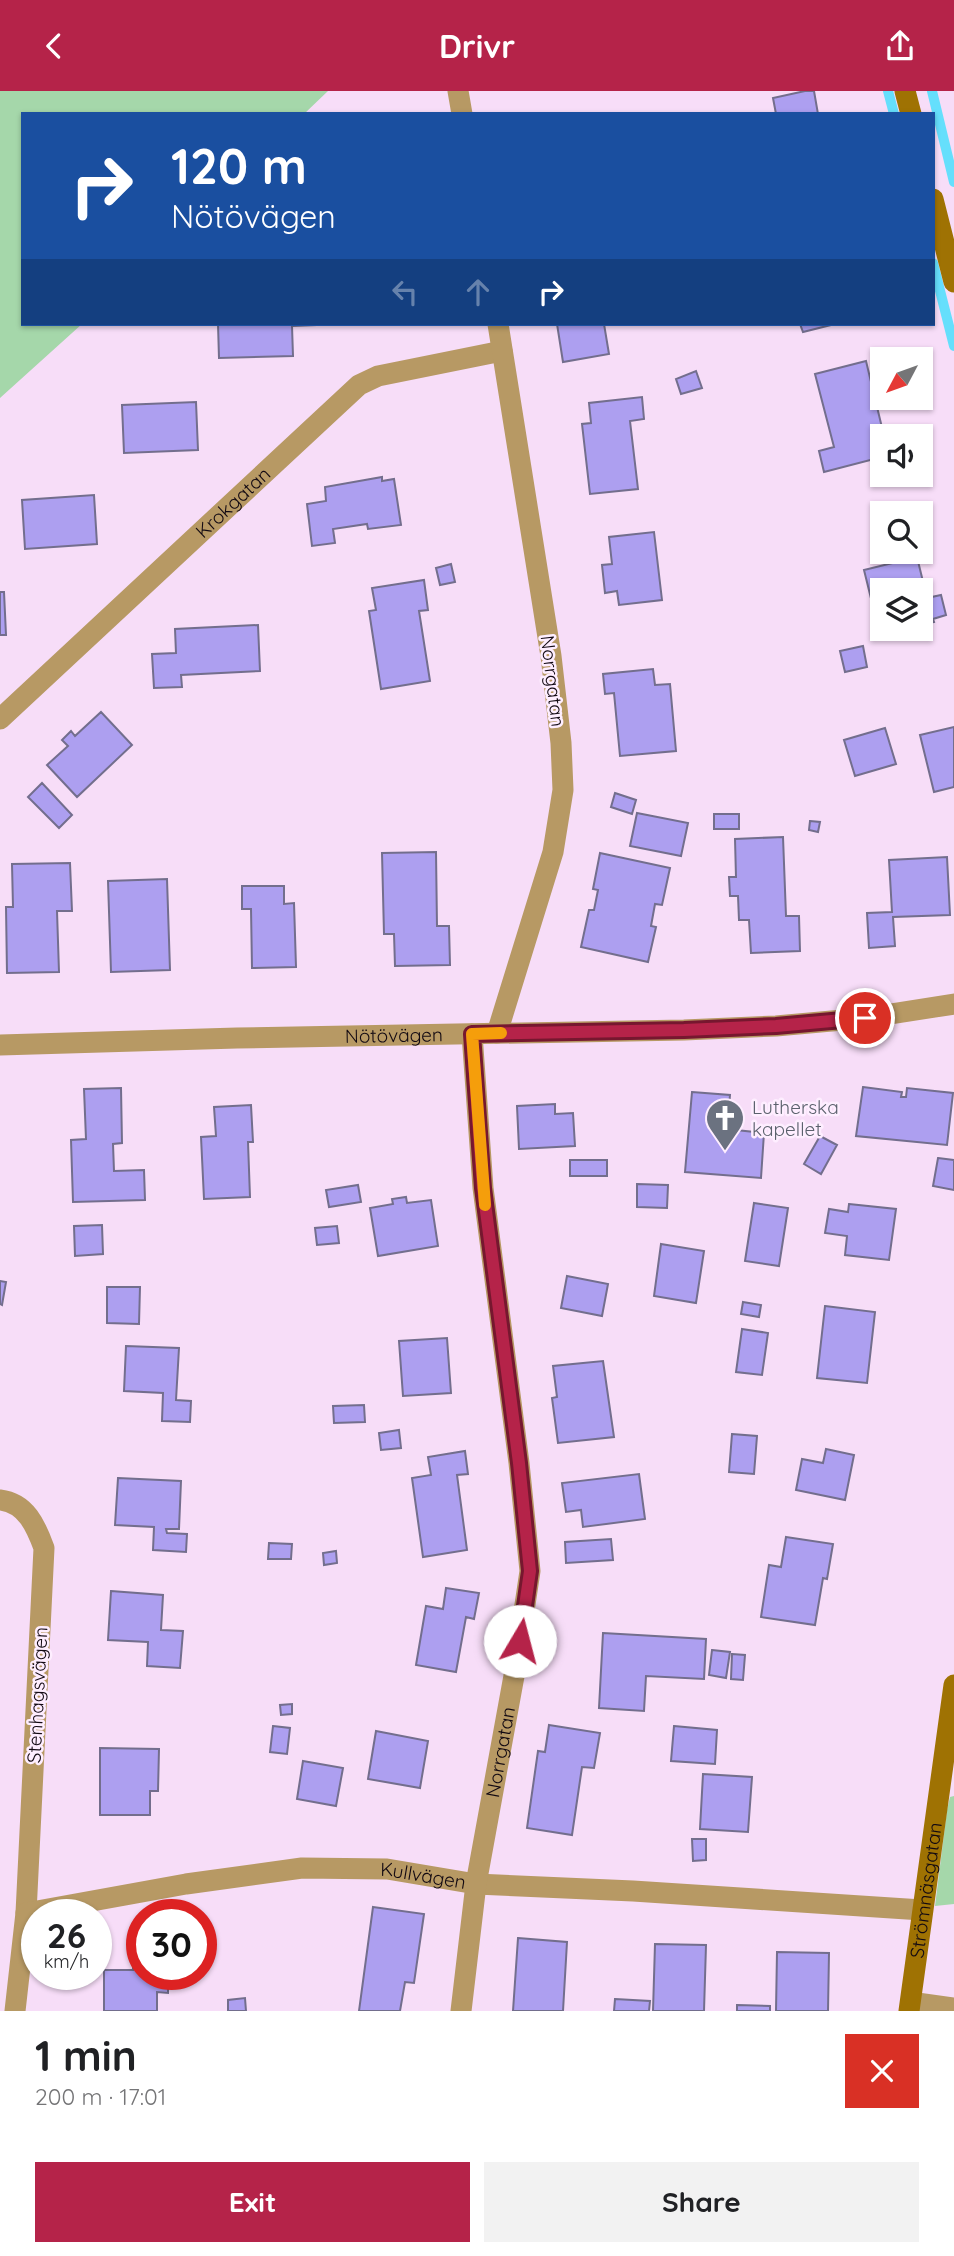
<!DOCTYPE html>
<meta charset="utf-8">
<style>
body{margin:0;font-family:Quicksand,sans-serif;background:#f2f2f2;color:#202124;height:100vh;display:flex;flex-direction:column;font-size:26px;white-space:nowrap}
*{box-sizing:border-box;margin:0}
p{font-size:23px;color:#757577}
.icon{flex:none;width:38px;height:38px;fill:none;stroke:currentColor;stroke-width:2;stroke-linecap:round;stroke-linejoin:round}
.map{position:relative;height:1920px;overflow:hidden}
.panel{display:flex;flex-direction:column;background:#fff;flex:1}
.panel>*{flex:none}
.guide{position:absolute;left:21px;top:21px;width:914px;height:214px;border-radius:0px;box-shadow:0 2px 5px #0004;background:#1a4fa0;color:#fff;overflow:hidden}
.needle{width:46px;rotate:229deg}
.buttons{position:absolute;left:870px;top:256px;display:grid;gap:14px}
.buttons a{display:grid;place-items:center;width:63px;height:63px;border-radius:0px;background:#fff;box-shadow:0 2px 5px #0004;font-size:35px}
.speed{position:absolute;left:21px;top:1808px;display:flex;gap:14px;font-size:35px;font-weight:700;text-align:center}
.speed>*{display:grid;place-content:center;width:91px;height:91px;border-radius:50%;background:#fff;box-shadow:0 2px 5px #0004;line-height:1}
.speed small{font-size:18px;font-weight:400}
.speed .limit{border:10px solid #d22;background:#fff;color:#111}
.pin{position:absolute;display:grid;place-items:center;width:60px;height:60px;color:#fff;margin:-30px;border:4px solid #fff;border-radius:50%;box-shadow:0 2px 7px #0007}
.me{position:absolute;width:77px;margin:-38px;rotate:8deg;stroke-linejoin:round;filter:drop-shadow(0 0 5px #0008)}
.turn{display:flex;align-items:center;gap:24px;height:147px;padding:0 35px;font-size:32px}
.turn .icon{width:91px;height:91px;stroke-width:2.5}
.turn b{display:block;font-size:49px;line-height:60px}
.lanes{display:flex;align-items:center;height:66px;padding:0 35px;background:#0003;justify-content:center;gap:35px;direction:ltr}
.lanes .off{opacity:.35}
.round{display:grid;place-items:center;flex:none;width:74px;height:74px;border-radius:0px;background:#f2f2f2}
.overview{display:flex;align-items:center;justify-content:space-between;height:119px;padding:0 35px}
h1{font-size:42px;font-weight:700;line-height:52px}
.button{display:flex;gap:14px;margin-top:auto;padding:14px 35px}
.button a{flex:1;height:80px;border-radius:0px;background:#b52349;color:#fff;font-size:28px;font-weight:700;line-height:80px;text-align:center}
.button a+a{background:#f2f2f2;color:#202124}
header{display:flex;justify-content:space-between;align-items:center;height:91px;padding:0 35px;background:#b52349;color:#fff;font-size:32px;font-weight:700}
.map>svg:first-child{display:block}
.green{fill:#a5d7aa}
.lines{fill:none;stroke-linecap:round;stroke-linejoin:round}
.stream{stroke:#65dffc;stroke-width:10}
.building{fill:#ad9ff0;stroke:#736e8d;stroke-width:2}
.lane{stroke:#b79964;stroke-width:19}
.street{stroke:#b79964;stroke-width:21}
.secondary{stroke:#9f7203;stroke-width:21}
.route-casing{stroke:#76172f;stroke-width:18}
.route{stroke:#b52349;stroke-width:12}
.slow{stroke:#f59e0b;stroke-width:12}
.labels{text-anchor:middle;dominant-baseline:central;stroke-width:5;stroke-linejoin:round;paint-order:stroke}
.street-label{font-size:19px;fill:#120912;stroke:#feeeff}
.worship-label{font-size:19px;fill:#5b616d;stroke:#feeeff;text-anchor:start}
</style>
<header><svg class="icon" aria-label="back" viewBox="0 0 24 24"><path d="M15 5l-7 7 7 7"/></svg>Drivr<svg class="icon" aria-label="share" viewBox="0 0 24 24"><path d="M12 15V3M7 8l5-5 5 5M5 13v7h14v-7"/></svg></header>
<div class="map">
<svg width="954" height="1920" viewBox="0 0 954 1920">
<rect width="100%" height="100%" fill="#f7ddf8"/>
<path class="green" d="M 0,0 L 328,0 L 304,23 L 23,23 L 23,233 L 82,233 L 0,307 Z
M 954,1705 L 954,1813 L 935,1815 L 947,1719 L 950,1706 Z"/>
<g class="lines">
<path class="stream" d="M 888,0 L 894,23
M 932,0 L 954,91
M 933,172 L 954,255"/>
</g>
<path class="building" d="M 805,0 L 814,0 L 818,23 L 776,23 L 773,7 Z
M 218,233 L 316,233 L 316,234 L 292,235 L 293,265 L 219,267 Z
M 557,233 L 604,233 L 609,263 L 563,271 Z
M 800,233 L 835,233 L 803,241 Z
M 866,270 L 884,345 L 882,345 L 882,366 L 824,381 L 819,360 L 834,356 L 815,283 Z
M 696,280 L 702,297 L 681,303 L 676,288 Z
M 642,306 L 644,328 L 630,330 L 638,398 L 590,403 L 582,333 L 591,332 L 589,312 Z
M 196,311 L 198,359 L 124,362 L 122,314 Z
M 382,386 L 382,390 L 394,388 L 401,434 L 368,438 L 367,433 L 333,438 L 335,452 L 312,455 L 307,413 L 326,410 L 325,396 Z
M 94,404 L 97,453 L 25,458 L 22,409 Z
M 654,441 L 662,509 L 619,514 L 617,500 L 605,502 L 602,474 L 612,473 L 609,446 Z
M 917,466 L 927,507 L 941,504 L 946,524 L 933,528 L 934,531 L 920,534 L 920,499 L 882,499 L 882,537 L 908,537 L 880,544 L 864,479 Z
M 451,473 L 455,491 L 440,494 L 436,477 Z
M 424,489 L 428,519 L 419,520 L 430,590 L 381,598 L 369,520 L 376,519 L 372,497 Z
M 0,501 L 4,501 L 6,544 L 0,544 Z
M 258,534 L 260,580 L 181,584 L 182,596 L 154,597 L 152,563 L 176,562 L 175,538 Z
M 863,555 L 867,576 L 845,581 L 840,560 Z
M 653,578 L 655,594 L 670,593 L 676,660 L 620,665 L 614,602 L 605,603 L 603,583 Z
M 101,621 L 132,654 L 77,706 L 47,674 L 68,655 L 62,649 L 71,640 L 75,645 Z
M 954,636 L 954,696 L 934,701 L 920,644 Z
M 885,637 L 896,673 L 855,685 L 844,649 Z
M 42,692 L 72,724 L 59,737 L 28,706 Z
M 615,702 L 636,709 L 632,723 L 611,716 Z
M 637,722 L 688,732 L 681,765 L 630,755 Z
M 714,723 L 739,723 L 739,738 L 714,738 Z
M 810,730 L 820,731 L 818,741 L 809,739 Z
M 783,746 L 786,825 L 799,825 L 800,860 L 751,862 L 749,829 L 739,829 L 738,805 L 730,805 L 729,786 L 736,786 L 735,748 Z
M 436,761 L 437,835 L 449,835 L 450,874 L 395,875 L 394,843 L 384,843 L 382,762 Z
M 600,762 L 670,777 L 662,814 L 655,813 L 651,835 L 656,836 L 648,871 L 581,856 L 589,819 L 594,819 L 598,799 L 593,798 Z
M 947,766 L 950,824 L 893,826 L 895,855 L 869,857 L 867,822 L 892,821 L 889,769 Z
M 70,772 L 72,820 L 57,820 L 59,881 L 7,882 L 6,816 L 13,816 L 12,773 Z
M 167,788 L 170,879 L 111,881 L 108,790 Z
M 242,795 L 284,795 L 284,813 L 294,812 L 296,876 L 252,877 L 251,818 L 242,818 Z
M 863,996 L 902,1001 L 901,1006 L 906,1006 L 907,997 L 953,1002 L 947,1054 L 856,1045 Z
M 121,997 L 122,1052 L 113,1053 L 114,1080 L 144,1079 L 145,1109 L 73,1111 L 71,1049 L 86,1048 L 84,998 Z
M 692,1001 L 730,1004 L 727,1038 L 764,1042 L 761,1087 L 685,1081 Z
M 555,1013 L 555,1023 L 573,1022 L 575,1055 L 519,1058 L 517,1015 Z
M 251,1014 L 253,1051 L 248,1051 L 250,1106 L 204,1108 L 201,1046 L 216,1045 L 214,1016 Z
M 820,1045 L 837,1054 L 821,1083 L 804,1073 Z
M 938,1067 L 954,1069 L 954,1099 L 933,1095 Z
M 570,1069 L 607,1069 L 607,1085 L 570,1085 Z
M 637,1093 L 668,1094 L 667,1117 L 637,1116 Z
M 358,1094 L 361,1111 L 329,1116 L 326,1099 Z
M 406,1106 L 407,1112 L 431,1109 L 438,1155 L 378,1165 L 370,1117 L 393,1113 L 392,1108 Z
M 754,1112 L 788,1117 L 779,1175 L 745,1170 Z
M 849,1113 L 896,1118 L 889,1169 L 845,1164 L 847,1145 L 825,1142 L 829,1118 L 848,1121 Z
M 102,1134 L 103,1163 L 75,1165 L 74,1135 Z
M 337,1135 L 339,1152 L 317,1154 L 315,1137 Z
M 661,1153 L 704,1160 L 696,1212 L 654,1205 Z
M 567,1185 L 608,1193 L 602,1225 L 561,1217 Z
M 0,1190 L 6,1191 L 2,1214 L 0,1213 Z
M 107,1196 L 140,1196 L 139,1233 L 107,1232 Z
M 743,1211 L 761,1214 L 759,1226 L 741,1223 Z
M 825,1215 L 875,1221 L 867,1292 L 817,1287 Z
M 742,1238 L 768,1242 L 762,1284 L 736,1281 Z
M 447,1247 L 451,1302 L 403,1305 L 399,1250 Z
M 126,1255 L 179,1257 L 176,1309 L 191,1310 L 190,1331 L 162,1330 L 163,1302 L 124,1300 Z
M 603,1270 L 614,1346 L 558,1352 L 552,1307 L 557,1306 L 553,1275 Z
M 364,1314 L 365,1331 L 334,1332 L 333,1315 Z
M 399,1339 L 401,1357 L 381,1359 L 379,1342 Z
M 732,1343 L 757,1345 L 754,1383 L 729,1381 Z
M 826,1358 L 854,1364 L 845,1409 L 796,1399 L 802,1368 L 823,1372 Z
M 465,1360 L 468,1383 L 457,1384 L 467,1459 L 423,1466 L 412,1387 L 431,1384 L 428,1366 Z
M 639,1383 L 645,1428 L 583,1436 L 581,1419 L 566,1421 L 562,1392 Z
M 118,1387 L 181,1390 L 179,1438 L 166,1438 L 167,1442 L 187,1443 L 186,1461 L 153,1459 L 154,1436 L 115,1434 Z
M 786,1446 L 833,1453 L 827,1488 L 823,1487 L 815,1534 L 761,1526 L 769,1474 L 781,1476 Z
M 611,1448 L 613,1469 L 566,1472 L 565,1451 Z
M 269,1452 L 292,1453 L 291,1468 L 268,1468 Z
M 336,1460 L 337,1472 L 324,1474 L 323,1462 Z
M 446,1497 L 479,1502 L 474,1528 L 466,1526 L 456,1581 L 416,1574 L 426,1515 L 443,1518 Z
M 111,1500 L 163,1504 L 161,1539 L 183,1540 L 180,1577 L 147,1575 L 148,1551 L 108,1549 Z
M 603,1542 L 706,1548 L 704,1588 L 646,1585 L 644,1620 L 599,1617 Z
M 712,1559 L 730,1561 L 726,1587 L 709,1584 Z
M 732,1563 L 745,1564 L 743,1589 L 731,1588 Z
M 292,1613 L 292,1623 L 281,1624 L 280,1614 Z
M 549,1634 L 600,1642 L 594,1677 L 582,1676 L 572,1744 L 527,1737 L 538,1660 L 545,1661 Z
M 273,1635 L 290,1637 L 287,1663 L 270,1661 Z
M 674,1635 L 717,1639 L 715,1673 L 671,1670 Z
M 376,1640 L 428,1650 L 420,1697 L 368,1688 Z
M 100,1657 L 159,1658 L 158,1700 L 150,1700 L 150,1724 L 100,1724 Z
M 303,1670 L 343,1677 L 336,1715 L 297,1708 Z
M 703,1683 L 752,1686 L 748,1741 L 700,1738 Z
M 692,1748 L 706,1748 L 706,1769 L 693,1770 Z
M 373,1816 L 424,1823 L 414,1892 L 405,1891 L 400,1920 L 359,1920 Z
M 518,1847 L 567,1851 L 563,1920 L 513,1920 Z
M 655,1853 L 706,1854 L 704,1920 L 653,1920 Z
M 777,1861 L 829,1862 L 828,1920 L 776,1920 Z
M 133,1865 L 142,1865 L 142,1883 L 168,1883 L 168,1902 L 157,1901 L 157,1920 L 104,1920 L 104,1879 L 133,1879 Z
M 245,1907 L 246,1920 L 228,1920 L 228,1909 Z
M 615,1908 L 650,1910 L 649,1920 L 614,1920 Z
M 737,1914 L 770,1915 L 770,1920 L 737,1920 Z"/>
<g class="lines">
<path class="lane" d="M 910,1910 L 954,1916"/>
<g class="street">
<path d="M 458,0 L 462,23"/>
<path id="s1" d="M 0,628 L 359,294 L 378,285 L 502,260"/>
<path d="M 497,942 L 553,761 L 563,699 L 561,652 L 551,565 L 498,233"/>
<path id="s2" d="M 0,954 L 237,947 L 684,939 L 776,935 L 865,927 L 954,913"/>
<path d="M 0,1409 C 26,1412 36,1435 44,1457 L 26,1822"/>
<path id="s3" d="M 15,1920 L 26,1822 L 186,1793 L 302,1777 L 387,1778 L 476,1793 L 633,1800 L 922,1819"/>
<path id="s4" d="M 461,1920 L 476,1793 L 516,1574 L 530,1480 L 519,1372 L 483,1097 L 472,943"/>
</g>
<g class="secondary">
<path d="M 905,0 L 911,23"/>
<path d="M 933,108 L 954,191"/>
<path id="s5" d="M 909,1920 L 954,1594"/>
</g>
</g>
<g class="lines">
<defs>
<path id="route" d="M 520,1550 L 530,1480 L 519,1372 L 483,1097 L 472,943 L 684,939 L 776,935 L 865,927"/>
</defs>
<use href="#route" class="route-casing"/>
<use href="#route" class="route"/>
<path class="slow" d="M 485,1114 L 472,943 L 501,942"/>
</g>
<defs>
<symbol id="church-pin" viewBox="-11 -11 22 30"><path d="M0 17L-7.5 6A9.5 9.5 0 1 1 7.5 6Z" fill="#6b7280" stroke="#feeeff"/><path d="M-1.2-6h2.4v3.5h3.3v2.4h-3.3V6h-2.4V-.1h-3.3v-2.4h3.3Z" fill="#fff"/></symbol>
</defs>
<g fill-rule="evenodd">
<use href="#church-pin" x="703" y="1005" width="44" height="60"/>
</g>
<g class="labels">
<g class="street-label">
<text stroke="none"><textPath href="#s1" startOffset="318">Krokgatan</textPath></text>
<text transform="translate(553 590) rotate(83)">Norrgatan</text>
<text stroke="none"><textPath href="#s2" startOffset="394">Nötövägen</textPath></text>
<text transform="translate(37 1604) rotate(-87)">Stenhagsvägen</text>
<text stroke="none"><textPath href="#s4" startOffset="262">Norrgatan</textPath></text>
<text stroke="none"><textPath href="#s3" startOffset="500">Kullvägen</textPath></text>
<text stroke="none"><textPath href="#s5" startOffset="122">Strömnäsgatan</textPath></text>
</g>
<g class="worship-label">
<text x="752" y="1016">Lutherska<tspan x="752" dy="22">kapellet</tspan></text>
</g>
</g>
</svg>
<div class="buttons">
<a><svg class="needle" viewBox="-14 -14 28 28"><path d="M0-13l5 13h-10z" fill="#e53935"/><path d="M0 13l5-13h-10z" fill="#757577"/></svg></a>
<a><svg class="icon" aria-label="sound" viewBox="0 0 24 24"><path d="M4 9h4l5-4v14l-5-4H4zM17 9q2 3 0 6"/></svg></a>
<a><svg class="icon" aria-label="search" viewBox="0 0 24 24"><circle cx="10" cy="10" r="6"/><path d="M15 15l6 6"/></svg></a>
<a><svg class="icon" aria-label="layers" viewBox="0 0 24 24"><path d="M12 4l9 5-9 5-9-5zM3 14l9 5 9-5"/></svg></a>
</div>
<div class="speed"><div>26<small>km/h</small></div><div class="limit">30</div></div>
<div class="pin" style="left:865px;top:927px;background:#d93025"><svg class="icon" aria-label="arrive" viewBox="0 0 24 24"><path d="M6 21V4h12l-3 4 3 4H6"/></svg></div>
<svg class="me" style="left:520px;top:1550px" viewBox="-20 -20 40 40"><circle r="19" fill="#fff"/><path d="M0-13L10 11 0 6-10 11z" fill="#b52349"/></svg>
<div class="guide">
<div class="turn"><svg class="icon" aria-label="right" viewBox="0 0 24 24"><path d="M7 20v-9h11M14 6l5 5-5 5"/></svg><div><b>120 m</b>Nötövägen</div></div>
<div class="lanes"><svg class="icon off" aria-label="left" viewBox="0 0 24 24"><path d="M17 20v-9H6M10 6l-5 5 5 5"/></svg><svg class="icon off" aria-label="ahead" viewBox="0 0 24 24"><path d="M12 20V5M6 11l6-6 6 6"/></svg><svg class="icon" aria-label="right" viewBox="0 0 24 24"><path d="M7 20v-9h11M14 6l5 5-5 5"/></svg></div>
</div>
</div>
<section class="panel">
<div class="overview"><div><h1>1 min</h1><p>200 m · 17:01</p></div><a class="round" style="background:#d93025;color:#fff"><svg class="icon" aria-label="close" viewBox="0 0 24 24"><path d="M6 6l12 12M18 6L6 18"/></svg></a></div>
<div class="button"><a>Exit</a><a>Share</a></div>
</section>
